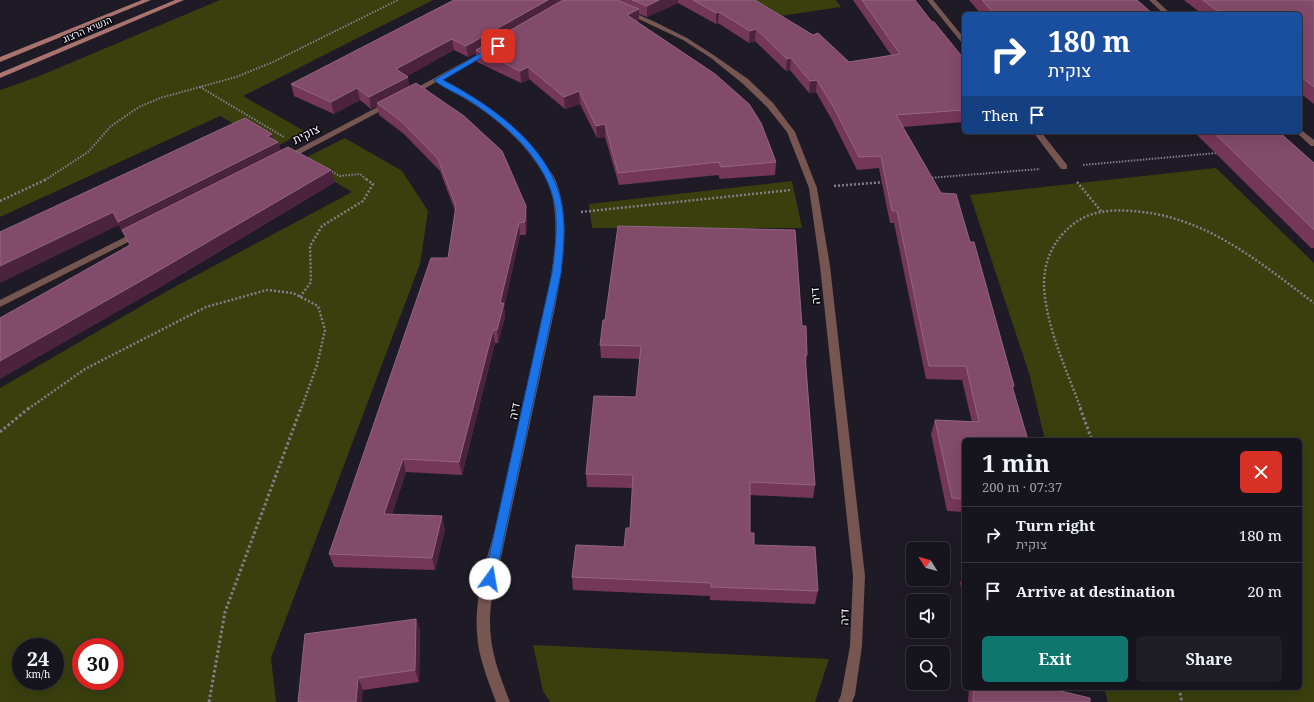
<!DOCTYPE html>
<meta charset="utf-8">
<style>
body{margin:0;font-family:"Noto Serif",Heebo,serif;background:#1f1d25;color:#f1f3f6;height:100vh;display:flex;flex-direction:column;font-size:15px;white-space:nowrap}
*{box-sizing:border-box;margin:0}
p{font-size:13px;color:#9e9ea3}
.icon{flex:none;width:22px;height:22px;fill:none;stroke:currentColor;stroke-width:2;stroke-linecap:round;stroke-linejoin:round}
.map{position:relative;flex:1;overflow:hidden}
.panel{position:absolute;left:962px;top:438px;width:340px;height:252px;display:flex;flex-direction:column;background:#16141c;border-radius:6px;box-shadow:0 4px 16px #0002,0 0 0 1px #35333b}
.panel>*{flex:none}
.guide{position:absolute;left:962px;top:12px;width:340px;height:122px;border-radius:6px;box-shadow:0 4px 16px #0002,0 0 0 1px #35333b;background:#1a4fa0;color:#fff;overflow:hidden}
.needle{width:26px;rotate:307deg}
.controls{position:absolute;left:906px;top:542px;display:grid;gap:8px}
.controls a{display:grid;place-items:center;width:44px;height:44px;border-radius:6px;background:#16141c;box-shadow:0 4px 16px #0002,0 0 0 1px #35333b;font-size:20px}
.speed{position:absolute;left:12px;top:638px;display:flex;gap:8px;font-size:20px;font-weight:700;text-align:center}
.speed>*{display:grid;place-content:center;width:52px;height:52px;border-radius:50%;background:#16141c;box-shadow:0 4px 16px #0002,0 0 0 1px #35333b;line-height:1}
.speed small{font-size:10px;font-weight:400}
.speed .limit{border:6px solid #d22;background:#fff;color:#111}
.pin{position:absolute;display:grid;place-items:center;width:34px;height:34px;color:#fff;margin:-17px;border-radius:8px;box-shadow:0 2px 6px #0006}
.me{position:absolute;width:44px;margin:-22px;rotate:13deg;stroke-linejoin:round;filter:drop-shadow(0 0 3px #0008)}
.turn{display:flex;align-items:center;gap:14px;height:84px;padding:0 20px;font-size:18px}
.turn .icon{width:52px;height:52px;stroke-width:2.5}
.turn b{display:block;font-size:28px;line-height:34px}
.then{display:flex;align-items:center;height:38px;padding:0 20px;background:#0003;gap:8px;font-size:15px}
.round{display:grid;place-items:center;flex:none;width:42px;height:42px;border-radius:6px;background:#1f1d25}
.head{display:flex;align-items:center;justify-content:space-between;height:68px;padding:0 20px}
h1{font-size:24px;font-weight:700;line-height:30px}
.action{display:flex;gap:8px;margin-top:auto;padding:8px 20px}
.action a{flex:1;height:46px;border-radius:6px;background:#0f766e;color:#fff;font-size:16px;font-weight:700;line-height:46px;text-align:center}
.action a+a{background:#1f1d25;color:#f1f3f6}
ul{padding:0;list-style:none}
li{display:flex;align-items:center;gap:12px;height:56px;padding:0 20px;border-top:1px solid #35333b}
li div{flex:1}
li b{display:block;font-size:15px}
li em{font-style:normal}
.map>svg:first-child{display:block}
.green{fill:#393f0d;fill-rule:evenodd}
.lines{fill:none;stroke-linecap:round;stroke-linejoin:round}
.path-far2{stroke:#817f89;stroke-width:2;stroke-dasharray:1.5 1.5;stroke-linecap:butt}
.path-far1{stroke:#817f89;stroke-width:2.5;stroke-dasharray:2 2;stroke-linecap:butt}
.path{stroke:#817f89;stroke-width:3;stroke-dasharray:2.5 2.5;stroke-linecap:butt}
.street{fill:#775551;fill-rule:evenodd}
.secondary{fill:#aa746e;fill-rule:evenodd}
.wall{fill:#753757}
.shaded-wall{fill:#4c233c}
.building{fill:#824b69;stroke:#946580}
.route{fill:#1a73e8;stroke:#114b97}
.labels{text-anchor:middle;dominant-baseline:central;stroke-width:3;stroke-linejoin:round;paint-order:stroke}
.far-street-label{font-size:10px;fill:#f4f2fa;stroke:#08070b}
.street-label{font-size:12px;fill:#f4f2fa;stroke:#08070b}
</style>
<div class="map">
<svg width="1314" height="702" viewBox="0 0 1314 702">
<rect width="100%" height="100%" fill="#1e1b26"/>
<path class="green" d="M 220,0 L 433,0 L 243,96 L 304,131 L 276,147 L 220,116 L 0,217 L 0,90 L 37,77 Z
M 750,0 L 836,0 L 841,7 L 780,16 Z
M 345,138 L 402,171 L 428,211 L 420,264 L 271,658 L 276,702 L 0,702 L 0,388 L 169,290 L 352,192 L 299,161 ZM 21,647 L 55,647 L 55,681 L 21,681 ZM 81,647 L 115,647 L 115,681 L 81,681 Z
M 1216,168 L 1314,263 L 1314,702 L 1108,702 L 1104,688 L 1300,688 L 1300,440 L 1045,440 L 1029,373 L 970,195 Z
M 792,181 L 802,228 L 592,228 L 589,204 Z
M 533,645 L 829,659 L 815,702 L 550,702 L 543,691 Z"/>
<g class="lines">
<path class="path-far2" d="M 200,87 L 284,137
M 1083,165 L 1217,153
M 329,170 L 340,176 L 360,174 L 367,180
M 929,178 L 1040,169
M 45,180 L 88,152 L 111,126 L 139,107 L 160,98 L 236,77 L 273,62 L 398,0"/>
<path class="path-far1" d="M 1077,182 L 1101,211
M 834,186 L 885,182
M 0,201 L 47,179
M 581,212 L 791,190
M 300,297 L 311,282 L 310,246 L 322,226 L 363,201 L 373,184 L 366,179
M 28,409 L 85,369 L 206,307 L 267,290 L 293,293 L 318,306 L 325,330 L 317,365 L 301,409
M 1081,409 C 1067,371 1045,325 1044,284 C 1044,261 1053,241 1071,226 C 1087,212 1109,209 1131,211 C 1204,215 1258,261 1314,303"/>
<path class="path" d="M 1080,408 L 1092,440
M 0,432 L 29,408
M 1179,688 L 1182,702
M 209,702 L 225,612 L 301,408"/>
<path class="street" d="M 927,0 L 933,0 L 964,38 L 964,44 L 962,43 Z
M 1149,0 L 1156,0 L 1171,14 L 1164,14 Z
M 626,11 L 630,11 L 653,21 L 687,38 L 715,56 L 748,79 L 773,103 L 795,132 L 817,188 L 830,266 L 865,576 L 862,646 L 855,695 L 852,702 L 838,702 L 841,695 L 850,646 L 853,576 L 820,266 L 809,188 L 787,132 L 767,107 L 742,83 L 711,58 L 683,40 L 626,13 Z
M 488,49 L 491,51 L 490,52 L 442,79 C 481,100 517,124 543,161 C 547,167 553,174 556,181 C 571,221 563,267 555,307 L 491,604 C 487,643 496,666 510,702 L 496,702 C 488,680 478,657 477,633 C 474,593 489,553 499,515 C 515,452 527,387 541,324 C 551,278 564,227 548,181 C 545,175 540,169 537,164 C 512,127 475,103 436,82 L 414,95 L 408,95 L 407,93 Z
M 387,102 L 393,102 L 394,104 L 288,160 L 285,160 L 281,158 Z
M 1300,129 L 1314,140 L 1314,146 L 1311,146 L 1297,133 L 1300,132 Z
M 1033,132 L 1041,132 L 1067,165 L 1067,169 L 1061,169 Z
M 139,230 L 143,233 L 142,235 L 0,307 L 0,300 Z"/>
<path class="secondary" d="M 142,0 L 151,0 L 0,62 L 0,57 Z
M 175,0 L 184,0 L 0,78 L 0,73 Z"/>
</g>
<path class="wall" d="M 454,0 L 755,0 L 849,62 L 891,55 L 853,0 L 915,0 L 932,22 L 964,59 L 964,122 L 903,127 L 941,193 L 970,242 L 1014,386 L 1013,389 L 964,440 L 964,512 L 947,511 L 931,434 L 935,420 L 972,422 L 962,380 L 926,379 L 894,223 L 890,223 L 879,168 L 857,170 L 832,120 L 816,92 L 809,93 L 790,70 L 786,71 L 755,41 L 749,43 L 718,23 L 716,24 L 678,3 L 647,17 L 639,14 L 639,21 L 637,22 L 776,162 L 775,175 L 720,179 L 718,175 L 619,185 L 605,137 L 597,138 L 580,104 L 565,109 L 529,79 L 521,83 L 477,62 L 476,53 L 468,57 L 454,50 L 407,76 L 409,86 L 527,218 L 526,235 L 520,235 L 504,307 L 505,316 L 498,343 L 495,343 L 462,475 L 406,472 L 392,514 L 445,529 L 435,570 L 334,567 L 329,554 L 448,258 L 455,211 L 440,171 L 404,134 L 379,115 L 377,106 L 371,109 L 360,100 L 334,114 L 294,96 L 291,84 Z
M 969,0 L 1137,0 L 1153,14 L 981,14 Z
M 1184,0 L 1314,0 L 1314,104 L 1300,93 L 1300,14 L 1202,14 Z
M 1194,132 L 1279,132 L 1314,163 L 1314,248 L 1311,248 Z
M 272,134 L 273,140 L 278,142 L 281,151 L 331,170 L 335,182 L 152,292 L 125,235 L 124,235 L 119,225 L 0,232 Z
M 802,326 L 807,355 L 806,365 L 815,485 L 813,498 L 750,495 L 750,533 L 754,545 L 818,591 L 815,604 L 710,600 L 710,596 L 573,590 L 572,577 L 624,547 L 630,528 L 633,488 L 587,487 L 586,474 L 636,397 L 640,359 L 601,358 L 600,345 Z
M 964,572 L 964,603 L 960,583 Z
M 416,619 L 420,631 L 419,682 L 363,690 L 298,702 Z
M 969,688 L 1048,688 L 1090,702 L 968,702 Z"/>
<path class="shaded-wall" d="M 548,0 L 569,0 L 476,50 L 476,53 L 468,57 L 466,46 Z
M 659,0 L 678,0 L 678,3 L 647,17 L 647,6 Z
M 639,9 L 639,21 L 627,26 L 627,15 Z
M 719,12 L 718,23 L 716,24 L 716,13 Z
M 756,29 L 755,41 L 749,43 L 750,31 Z
M 452,39 L 454,50 L 398,81 L 396,69 Z
M 791,58 L 790,70 L 786,71 L 787,59 Z
M 528,67 L 529,79 L 521,83 L 520,71 Z
M 408,77 L 410,89 L 377,103 L 377,106 L 371,109 L 369,97 Z
M 817,80 L 816,92 L 809,93 L 810,81 Z
M 357,88 L 360,100 L 334,114 L 331,102 Z
M 579,91 L 580,104 L 565,109 L 564,97 Z
M 605,124 L 605,137 L 597,138 L 596,126 Z
M 272,134 L 275,144 L 278,142 L 282,155 L 122,230 L 125,235 L 124,235 L 118,222 Z
M 331,170 L 335,182 L 152,292 L 0,379 L 0,361 Z
M 526,206 L 527,218 L 526,235 L 525,222 Z
M 113,212 L 119,225 L 0,283 L 0,266 Z
M 519,223 L 520,235 L 504,307 L 505,316 L 498,343 L 497,330 L 500,303 Z
M 493,330 L 495,343 L 462,475 L 459,462 Z
M 403,459 L 406,472 L 388,527 L 384,514 Z
M 442,516 L 445,529 L 435,570 L 432,558 Z
M 416,619 L 420,631 L 419,682 L 415,670 Z
M 358,678 L 363,690 L 362,702 L 356,702 Z"/>
<path class="building" d="M 454,0 L 548,0 L 466,46 L 452,39 L 396,69 L 408,77 L 369,97 L 357,88 L 331,102 L 291,84 Z
M 563,0 L 617,0 L 639,9 L 627,15 L 715,74 L 749,104 L 761,123 L 776,162 L 721,167 L 719,162 L 618,173 L 605,124 L 596,126 L 579,91 L 564,97 L 528,67 L 520,71 L 476,50 Z
M 632,0 L 659,0 L 647,6 Z
M 693,0 L 755,0 L 813,35 L 818,33 L 849,62 L 900,54 L 862,0 L 915,0 L 932,22 L 934,22 L 964,59 L 964,110 L 896,115 L 941,193 L 956,194 L 970,242 L 974,242 L 1014,386 L 1012,386 L 1028,440 L 964,440 L 964,499 L 952,498 L 935,420 L 979,422 L 966,366 L 929,366 L 897,211 L 892,211 L 881,156 L 859,157 L 834,108 L 817,80 L 810,81 L 791,58 L 787,59 L 756,29 L 750,31 L 719,12 L 716,13 Z
M 982,0 L 1137,0 L 1153,14 L 994,14 Z
M 1203,0 L 1314,0 L 1314,87 L 1300,76 L 1300,14 L 1221,14 Z
M 416,83 L 464,116 L 502,151 L 526,206 L 525,222 L 519,223 L 500,303 L 504,303 L 497,330 L 493,330 L 459,462 L 403,459 L 384,514 L 442,516 L 432,558 L 329,554 L 431,258 L 448,258 L 456,206 L 438,159 L 401,121 L 377,103 Z
M 245,118 L 272,134 L 267,136 L 278,142 L 118,222 L 113,212 L 0,266 L 0,232 Z
M 1213,132 L 1279,132 L 1314,163 L 1314,230 Z
M 288,147 L 331,170 L 146,278 L 0,361 L 0,318 L 130,245 L 122,230 Z
M 618,226 L 795,230 L 802,326 L 806,326 L 807,355 L 805,355 L 815,485 L 750,482 L 750,533 L 754,533 L 754,545 L 815,547 L 818,591 L 711,587 L 711,583 L 572,577 L 576,545 L 624,547 L 626,528 L 630,528 L 633,475 L 586,474 L 594,396 L 636,397 L 641,346 L 600,345 L 603,320 L 605,320 Z
M 416,619 L 415,670 L 358,678 L 356,702 L 298,702 L 305,634 Z
M 974,688 L 1048,688 L 1090,698 L 1090,702 L 973,702 Z"/>
<path class="route" d="M 495,45 L 501,46 L 443,80 C 491,105 552,147 562,206 C 566,228 563,251 561,273 L 495,579 L 494,582 L 490,583 L 486,582 L 484,579 L 552,273 C 555,251 558,228 555,206 C 547,162 511,129 476,105 C 464,96 444,89 434,80 Z"/>
<g class="labels">
<g class="far-street-label">
<text transform="translate(87 29) rotate(-23)">הנשיא הרצוג</text>
</g>
<g class="street-label">
<text transform="translate(306 134) rotate(-27)">צוקית</text>
<text transform="translate(815 296) rotate(-96)">דיה</text>
<text transform="translate(514 411) rotate(-78)">דיה</text>
<text transform="translate(844 617) rotate(-88)">דיה</text>
</g>
</g>
</svg>
<div class="controls">
<a><svg class="needle" viewBox="-14 -14 28 28"><path d="M0-13l5 13h-10z" fill="#e53935"/><path d="M0 13l5-13h-10z" fill="#9e9ea3"/></svg></a>
<a><svg class="icon" aria-label="sound" viewBox="0 0 24 24"><path d="M4 9h4l5-4v14l-5-4H4zM17 9q2 3 0 6"/></svg></a>
<a><svg class="icon" aria-label="search" viewBox="0 0 24 24"><circle cx="10" cy="10" r="6"/><path d="M15 15l6 6"/></svg></a>
</div>
<div class="speed"><div>24<small>km/h</small></div><div class="limit">30</div></div>
<div class="pin" style="left:498px;top:46px;background:#d93025"><svg class="icon" aria-label="arrive" viewBox="0 0 24 24"><path d="M6 21V4h12l-3 4 3 4H6"/></svg></div>
<svg class="me" style="left:490px;top:579px" viewBox="-20 -20 40 40"><circle r="19" fill="#fff"/><path d="M0-13L10 11 0 6-10 11z" fill="#1a73e8"/></svg>
<div class="guide">
<div class="turn"><svg class="icon" aria-label="right" viewBox="0 0 24 24"><path d="M7 20v-9h11M14 6l5 5-5 5"/></svg><div><b>180 m</b>צוקית</div></div>
<div class="then">Then<svg class="icon" aria-label="arrive" viewBox="0 0 24 24"><path d="M6 21V4h12l-3 4 3 4H6"/></svg></div>
</div>
<section class="panel">
<div class="head"><div><h1>1 min</h1><p>200 m · 07:37</p></div><a class="round" style="background:#d93025;color:#fff"><svg class="icon" aria-label="close" viewBox="0 0 24 24"><path d="M6 6l12 12M18 6L6 18"/></svg></a></div>
<ul>
<li><svg class="icon" aria-label="right" viewBox="0 0 24 24"><path d="M7 20v-9h11M14 6l5 5-5 5"/></svg><div><b>Turn right</b><p>צוקית</p></div><em>180 m</em></li>
<li><svg class="icon" aria-label="arrive" viewBox="0 0 24 24"><path d="M6 21V4h12l-3 4 3 4H6"/></svg><div><b>Arrive at destination</b></div><em>20 m</em></li>
</ul>
<div class="action"><a>Exit</a><a>Share</a></div>
</section>
</div>
